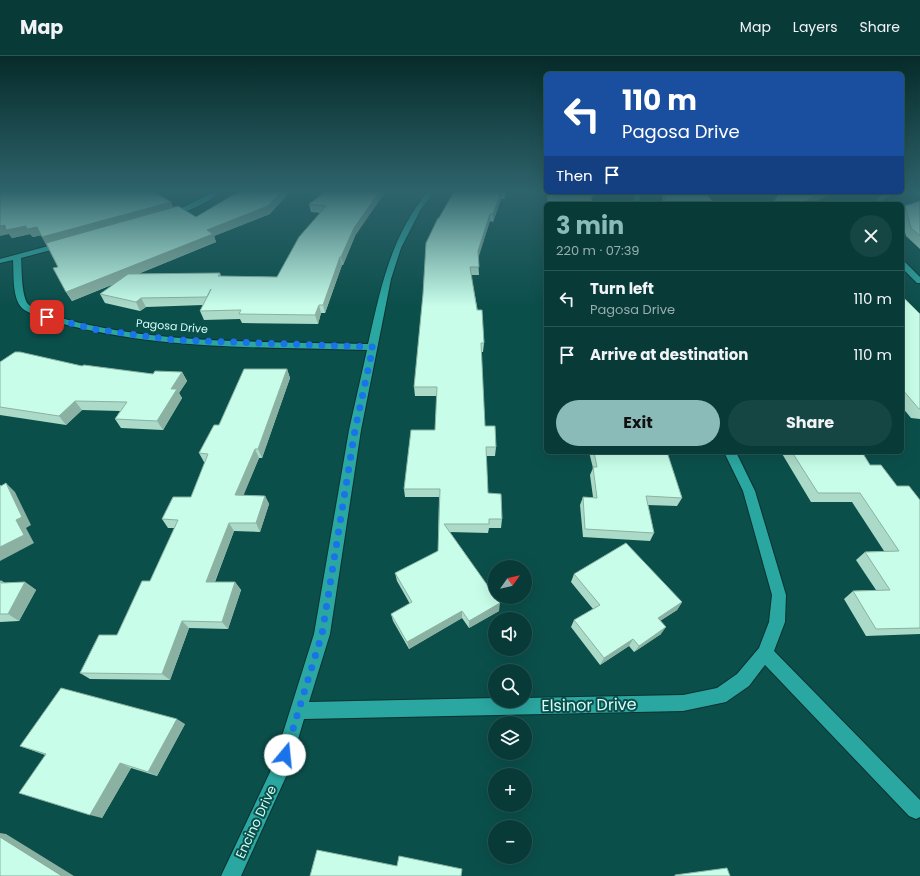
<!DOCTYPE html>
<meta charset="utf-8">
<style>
body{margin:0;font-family:Poppins,sans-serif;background:#164643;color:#f1f3f6;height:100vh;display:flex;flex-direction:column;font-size:15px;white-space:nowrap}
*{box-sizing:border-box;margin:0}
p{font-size:13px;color:#98adae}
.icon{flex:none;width:22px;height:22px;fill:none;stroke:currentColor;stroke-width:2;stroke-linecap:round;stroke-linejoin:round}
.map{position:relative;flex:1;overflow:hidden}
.drawer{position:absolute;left:544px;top:146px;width:360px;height:252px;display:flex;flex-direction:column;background:#083b38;border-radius:6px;box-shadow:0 4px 16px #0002,0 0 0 1px #295553}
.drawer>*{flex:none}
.hud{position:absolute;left:544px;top:16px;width:360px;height:122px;border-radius:6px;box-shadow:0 4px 16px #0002,0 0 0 1px #295553;background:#1a4fa0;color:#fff;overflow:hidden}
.needle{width:26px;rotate:56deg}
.buttons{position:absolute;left:488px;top:504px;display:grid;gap:8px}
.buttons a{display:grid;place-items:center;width:44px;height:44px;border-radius:50%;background:#083b38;box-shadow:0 4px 16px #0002,0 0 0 1px #295553;font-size:20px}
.pin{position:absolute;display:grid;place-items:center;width:34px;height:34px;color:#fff;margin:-17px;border-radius:8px;box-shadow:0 2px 6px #0006}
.me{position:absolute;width:44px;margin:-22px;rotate:17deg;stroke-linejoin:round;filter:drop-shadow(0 0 3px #0008)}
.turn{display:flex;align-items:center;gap:14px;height:84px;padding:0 12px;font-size:18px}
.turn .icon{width:52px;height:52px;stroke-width:2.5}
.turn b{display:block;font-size:28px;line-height:34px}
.then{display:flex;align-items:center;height:38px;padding:0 12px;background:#0003;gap:8px;font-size:15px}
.round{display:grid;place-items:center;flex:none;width:42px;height:42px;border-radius:21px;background:#164643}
.overview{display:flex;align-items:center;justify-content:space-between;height:68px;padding:0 12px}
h1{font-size:24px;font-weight:700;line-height:30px;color:#8bbbb9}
.button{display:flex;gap:8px;margin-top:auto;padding:8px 12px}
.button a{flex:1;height:46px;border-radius:24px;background:#8bbbb9;color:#111;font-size:16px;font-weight:700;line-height:46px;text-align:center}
.button a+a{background:#164643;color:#f1f3f6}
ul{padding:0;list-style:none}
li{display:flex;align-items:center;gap:12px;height:56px;padding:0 12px;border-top:1px solid #295553}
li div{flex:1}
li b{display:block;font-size:15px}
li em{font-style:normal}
header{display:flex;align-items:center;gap:24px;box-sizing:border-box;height:56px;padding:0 20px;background:#083b38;border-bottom:1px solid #295553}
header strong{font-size:19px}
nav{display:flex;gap:22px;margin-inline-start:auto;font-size:14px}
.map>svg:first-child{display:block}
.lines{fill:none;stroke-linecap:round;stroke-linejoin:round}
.minor-casing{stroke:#0b312f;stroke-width:2}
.minor{fill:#2ba7a1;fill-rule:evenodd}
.wall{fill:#abdac8}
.shaded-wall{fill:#8bb1a3}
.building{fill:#c7fde9;stroke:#8bb1a3}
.route{stroke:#1a73e8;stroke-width:7;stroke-dasharray:0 12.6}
.labels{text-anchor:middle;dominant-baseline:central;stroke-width:4;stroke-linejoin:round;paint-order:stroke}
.far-street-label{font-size:11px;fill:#d5fefa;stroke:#0b4f4b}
.street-label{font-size:13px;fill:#d5fefa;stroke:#0b4f4b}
.near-street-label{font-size:16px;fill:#d5fefa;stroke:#0b4f4b}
</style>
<header>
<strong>Map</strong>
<nav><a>Map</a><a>Layers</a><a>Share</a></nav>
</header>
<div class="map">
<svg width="920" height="820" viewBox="0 0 920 820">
<rect width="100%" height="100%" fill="#0b4f4b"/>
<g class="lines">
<defs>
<path id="minor" d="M 216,135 L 224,135 C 216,142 174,164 167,159 Z
M 428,135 L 435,135 L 421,153 L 401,192 L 391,223 L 361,374 L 330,578 L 309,646 L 495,642 L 495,645 L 525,645 L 525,642 L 683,639 L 717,632 L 737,618 L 759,592 L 769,566 L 772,539 L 743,435 L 724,396 L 736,396 L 755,435 L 786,539 L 785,566 L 774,595 L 920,744 L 920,761 L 916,763 L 909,760 L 765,609 L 749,630 L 726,646 L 683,655 L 304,663 L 289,714 L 241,820 L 221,820 L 272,712 L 314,578 L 349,374 L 367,294 C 266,291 162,294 63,268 C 53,265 28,259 21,251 C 12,240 14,218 13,204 L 0,207 L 0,203 L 63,186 L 66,186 L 66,190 L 21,202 C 22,212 21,242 29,249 C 41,258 58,261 72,265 C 166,289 271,285 368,288 C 381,231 390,182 428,135 Z
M 635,136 L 641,136 L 639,148 L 633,148 Z
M 889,136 L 899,136 L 885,143 L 879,148 L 873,148 L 880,140 Z
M 902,206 L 905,206 L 920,221 L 920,227 L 917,227 L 902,212 Z"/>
</defs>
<use href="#minor" class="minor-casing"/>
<use href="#minor" class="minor"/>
</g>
<path class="wall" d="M 0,135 L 171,146 L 173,152 L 196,161 L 270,158 L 214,180 L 216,186 L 138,218 L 220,217 L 221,220 L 277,221 L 320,157 L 311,156 L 309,148 L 326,135 L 355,180 L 343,209 L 342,209 L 325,257 L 321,257 L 318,268 L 242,267 L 240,263 L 204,264 L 200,255 L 203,249 L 146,251 L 140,255 L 105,247 L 100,238 L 114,228 L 72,245 L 66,236 L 58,211 L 41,179 L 33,181 L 30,178 L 12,182 L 9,178 Z
M 455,135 L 507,135 L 504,143 L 501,143 L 493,166 L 490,165 L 478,201 L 479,219 L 471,219 L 484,287 L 483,296 L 481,296 L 485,370 L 496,391 L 495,400 L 486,400 L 488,437 L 502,463 L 501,472 L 489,472 L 488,477 L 450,476 L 499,555 L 469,572 L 462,562 L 409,593 L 393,565 L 391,558 L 410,548 L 397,525 L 395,517 L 438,495 L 439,441 L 405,441 L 404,433 L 435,374 L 437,340 L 415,340 L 414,331 L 439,162 Z
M 911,135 L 920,135 L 920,139 Z
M 547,136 L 595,136 L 591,144 L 592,148 L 547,148 Z
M 662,136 L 705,136 L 714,148 L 663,148 Z
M 920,145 L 920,193 L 906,180 L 902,165 L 902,155 L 905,150 Z
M 902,240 L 920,258 L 920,363 L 911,362 L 902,351 Z
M 0,306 L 82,310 L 153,318 L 182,316 L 187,325 L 179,337 L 182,342 L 163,374 L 121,372 L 115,363 L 120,355 L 82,354 L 66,369 L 0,359 Z
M 287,313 L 290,322 L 262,402 L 259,402 L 243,439 L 265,440 L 269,448 L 260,476 L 234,475 L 215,526 L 235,526 L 241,534 L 228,573 L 189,572 L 170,624 L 90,623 L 80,617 L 117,579 L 150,525 L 175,472 L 168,472 L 162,463 L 191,441 L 205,406 L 204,406 L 199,397 L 219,369 Z
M 589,396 L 667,396 L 682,442 L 677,450 L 648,449 L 654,477 L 650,485 L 583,481 L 580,449 L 583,441 L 593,441 L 590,419 L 593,412 Z
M 781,396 L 862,396 L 870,409 L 897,430 L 920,444 L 920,578 L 866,580 L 844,543 L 853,535 L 876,534 L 856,504 L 865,496 L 884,495 L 852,446 L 811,446 Z
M 574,518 L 682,546 L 677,554 L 660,565 L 661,578 L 634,596 L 629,590 L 600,609 L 571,571 L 574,564 L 593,553 L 571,526 Z
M 0,525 L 2,525 L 5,527 L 25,526 L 36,534 L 19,565 L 0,566 Z
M 185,668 L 157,720 L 131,712 L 102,762 L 45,699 L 20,690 Z"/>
<path class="shaded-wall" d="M 282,135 L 291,135 L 270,158 L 214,180 L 216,186 L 72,245 L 66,236 L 207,174 Z
M 380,135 L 386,135 L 355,180 L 343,209 L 341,201 L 354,172 Z
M 502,135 L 501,143 L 493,166 L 493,158 Z
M 504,135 L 507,135 L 504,143 Z
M 593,136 L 595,136 L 589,148 L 591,140 Z
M 823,136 L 834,136 L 811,148 L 800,148 Z
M 171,146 L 174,154 L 47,189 L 42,181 Z
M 490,158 L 490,165 L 478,203 L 478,195 Z
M 5,169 L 26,170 L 37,171 L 42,179 L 33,181 L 30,178 L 12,182 L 9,178 L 0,180 L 0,170 Z
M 340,201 L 342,209 L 325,257 L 323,249 Z
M 141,242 L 146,251 L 140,255 L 136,246 Z
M 319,249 L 321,257 L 318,268 L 315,259 Z
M 287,313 L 290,322 L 262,402 L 258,393 Z
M 182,316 L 187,325 L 179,337 L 182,342 L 163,374 L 157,365 L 171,333 Z
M 75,345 L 82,354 L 66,369 L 59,360 Z
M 255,393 L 259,402 L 240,448 L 235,439 Z
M 6,427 L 15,436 L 31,469 L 26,472 L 34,487 L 0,505 L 0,491 Z
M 265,440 L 269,448 L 260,476 L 256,467 Z
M 229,467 L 234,475 L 212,533 L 206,526 Z
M 25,526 L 36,534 L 19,565 L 8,558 Z
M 235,526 L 241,534 L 228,573 L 222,566 Z
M 682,546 L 677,554 L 653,569 L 658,562 Z
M 500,547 L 499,555 L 469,572 L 469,565 Z
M 462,555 L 462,562 L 409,593 L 407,586 Z
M 182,565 L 189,572 L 170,624 L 162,618 Z
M 666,571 L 661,578 L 634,596 L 639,590 Z
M 633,583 L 629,590 L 600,609 L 604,602 Z
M 177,663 L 185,668 L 157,720 L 148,716 Z
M 120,707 L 131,712 L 102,762 L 90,759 Z
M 0,777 L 6,778 L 74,820 L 62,820 L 0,781 Z"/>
<path class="building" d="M 0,135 L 152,135 L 171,146 L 42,181 L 37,171 L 27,173 L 26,170 L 6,174 L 5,169 L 0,170 Z
M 240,135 L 282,135 L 268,150 L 207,174 L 213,178 L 66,236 L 53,212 L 58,211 L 46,187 L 178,150 L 196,161 Z
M 326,135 L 380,135 L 354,172 L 341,201 L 340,201 L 323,249 L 319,249 L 315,259 L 239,258 L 241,254 L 200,255 L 211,233 L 207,241 L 141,242 L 136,246 L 100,238 L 128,218 L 220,217 L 218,220 L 277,221 L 299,181 L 326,150 L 309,148 Z
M 455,135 L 501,135 L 493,158 L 490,158 L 478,195 L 479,211 L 470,211 L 477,254 L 482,254 L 484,287 L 481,287 L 485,370 L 495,370 L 496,391 L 486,391 L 488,437 L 501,438 L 502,463 L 489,463 L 489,468 L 444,468 L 500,547 L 469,565 L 462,555 L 407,586 L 391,558 L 412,546 L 395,517 L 438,495 L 440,433 L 404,433 L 411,374 L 435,374 L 437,331 L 414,331 L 423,238 L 426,187 L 438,162 L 439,162 L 451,141 Z
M 548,136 L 593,136 L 591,140 L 592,148 L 548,148 Z
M 665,136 L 705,136 L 714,148 L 664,148 L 665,144 Z
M 781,136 L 823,136 L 800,148 L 772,148 Z
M 920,145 L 920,180 L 911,172 L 905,150 Z
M 902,240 L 920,258 L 920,353 L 919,353 L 902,333 Z
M 15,296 L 20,296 L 82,310 L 84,309 L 153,318 L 155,315 L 182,316 L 171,333 L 177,333 L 157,365 L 115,363 L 127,346 L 75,345 L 59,360 L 0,351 L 0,306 Z
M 244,313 L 287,313 L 258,393 L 255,393 L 235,439 L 265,440 L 256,467 L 229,467 L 206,526 L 235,526 L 222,566 L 182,565 L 162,618 L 80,617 L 99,579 L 117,579 L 142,525 L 150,525 L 178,464 L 162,463 L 173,441 L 191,441 L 208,398 L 199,397 L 214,369 L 219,369 Z
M 594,396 L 667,396 L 682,442 L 646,440 L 654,477 L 585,473 L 583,441 L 597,442 L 593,411 L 597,411 Z
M 792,396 L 862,396 L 870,409 L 881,409 L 897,430 L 909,430 L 920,444 L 920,572 L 876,573 L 853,535 L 890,534 L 865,496 L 899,495 L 860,437 L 818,437 Z
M 6,427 L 22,461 L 16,464 L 24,479 L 0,491 L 0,429 L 1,430 Z
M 626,487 L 682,546 L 658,562 L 666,571 L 639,590 L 633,583 L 604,602 L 574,564 L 600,549 L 574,518 Z
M 0,525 L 2,525 L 1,527 L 25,526 L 8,558 L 0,558 Z
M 61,632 L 177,663 L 148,716 L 120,707 L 90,759 L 19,737 L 46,698 L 20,690 Z
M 0,781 L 62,820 L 0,820 Z
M 317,794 L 397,810 L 399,800 L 462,813 L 461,820 L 310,820 Z
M 727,812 L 730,820 L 675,820 L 675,819 Z"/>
<linearGradient id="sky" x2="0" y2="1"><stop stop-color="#062b29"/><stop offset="0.54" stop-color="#2e636c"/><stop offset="1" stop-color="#2e636c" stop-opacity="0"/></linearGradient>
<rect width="920" height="250" fill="url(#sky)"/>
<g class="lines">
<path class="route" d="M 47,261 L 93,273 L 174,284 L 373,291 L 355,374 L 322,578 L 285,699"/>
</g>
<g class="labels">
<g class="far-street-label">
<text transform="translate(172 270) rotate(5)">Pagosa Drive</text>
</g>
<g class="street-label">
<text transform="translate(256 766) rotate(-65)">Encino Drive</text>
</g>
<g class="near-street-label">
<text transform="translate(589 649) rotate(-1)">Elsinor Drive</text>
</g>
</g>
</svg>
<div class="buttons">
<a><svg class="needle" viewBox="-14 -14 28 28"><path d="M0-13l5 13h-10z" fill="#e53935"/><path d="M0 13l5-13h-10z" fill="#98adae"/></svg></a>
<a><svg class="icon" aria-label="sound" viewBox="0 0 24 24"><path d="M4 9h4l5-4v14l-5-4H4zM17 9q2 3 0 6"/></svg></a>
<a><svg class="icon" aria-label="search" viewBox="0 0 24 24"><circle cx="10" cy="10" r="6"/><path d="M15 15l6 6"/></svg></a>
<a><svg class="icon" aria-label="layers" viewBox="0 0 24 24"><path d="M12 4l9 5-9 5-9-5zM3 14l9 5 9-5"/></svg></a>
<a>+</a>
<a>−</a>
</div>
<div class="pin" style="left:47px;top:261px;background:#d93025"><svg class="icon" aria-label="arrive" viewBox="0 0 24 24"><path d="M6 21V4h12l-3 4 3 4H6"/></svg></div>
<svg class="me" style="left:285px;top:699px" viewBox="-20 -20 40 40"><circle r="19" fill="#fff"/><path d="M0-13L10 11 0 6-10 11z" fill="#1a73e8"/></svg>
<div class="hud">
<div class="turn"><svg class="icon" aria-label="left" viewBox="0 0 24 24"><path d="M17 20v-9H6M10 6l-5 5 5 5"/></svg><div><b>110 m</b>Pagosa Drive</div></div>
<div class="then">Then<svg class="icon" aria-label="arrive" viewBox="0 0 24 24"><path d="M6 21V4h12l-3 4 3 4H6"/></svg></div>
</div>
<section class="drawer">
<div class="overview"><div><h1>3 min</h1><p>220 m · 07:39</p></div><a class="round"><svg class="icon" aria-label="close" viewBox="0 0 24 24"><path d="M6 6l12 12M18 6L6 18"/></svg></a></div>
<ul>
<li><svg class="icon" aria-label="left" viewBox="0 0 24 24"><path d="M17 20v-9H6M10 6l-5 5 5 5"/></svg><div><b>Turn left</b><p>Pagosa Drive</p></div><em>110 m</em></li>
<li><svg class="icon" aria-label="arrive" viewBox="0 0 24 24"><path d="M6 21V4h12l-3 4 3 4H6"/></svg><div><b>Arrive at destination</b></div><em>110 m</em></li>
</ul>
<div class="button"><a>Exit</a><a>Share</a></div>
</section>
</div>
